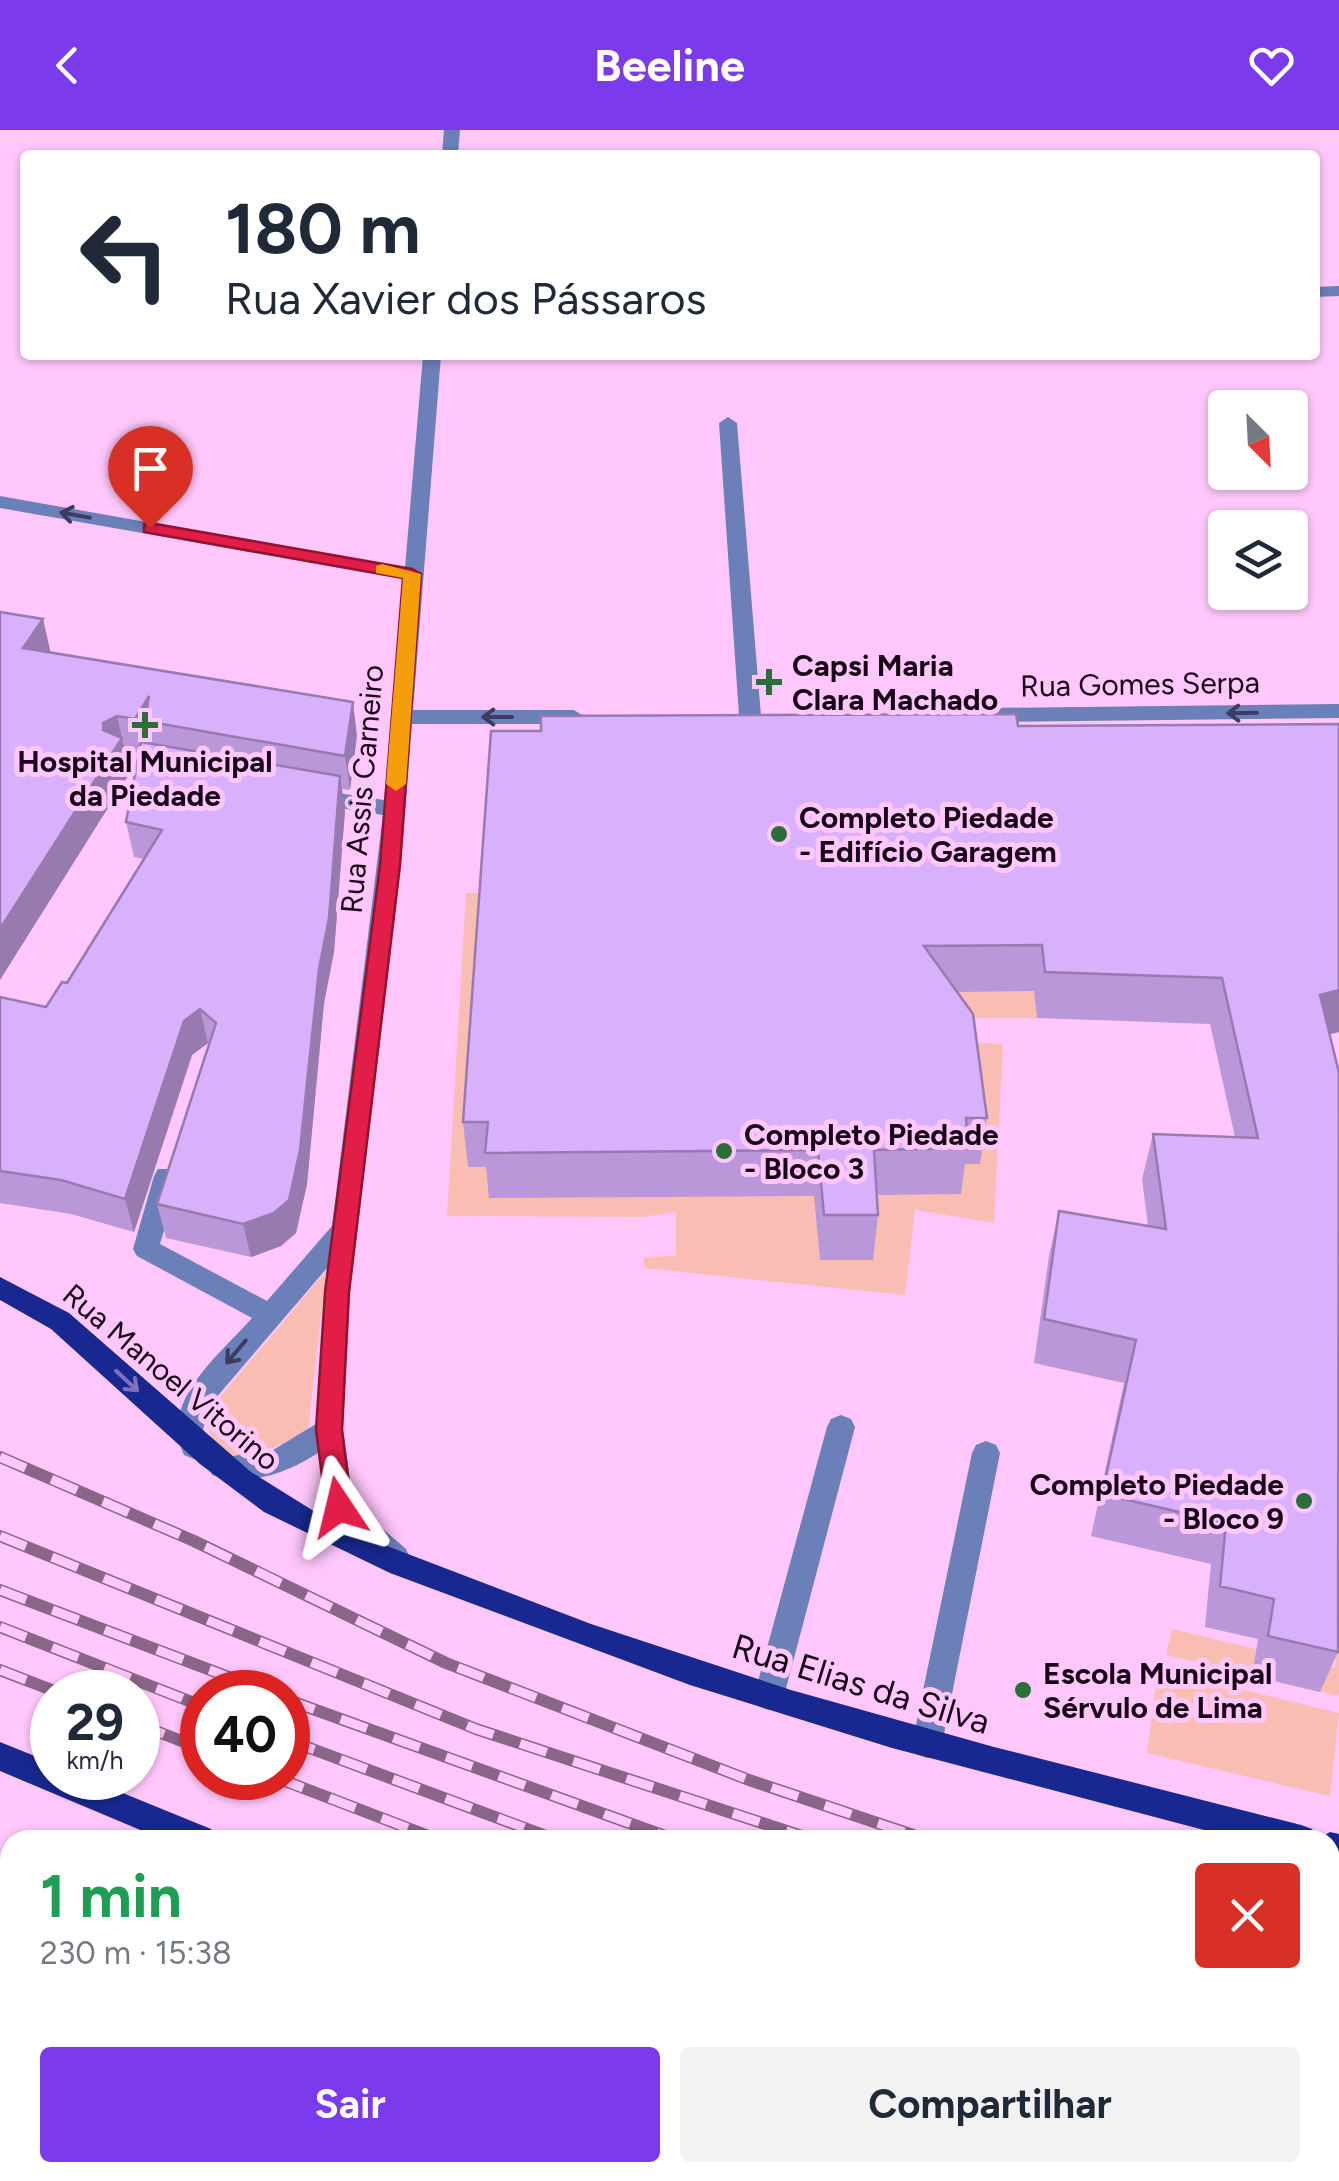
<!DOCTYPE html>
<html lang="pt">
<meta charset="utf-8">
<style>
body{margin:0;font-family:Figtree,sans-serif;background:#f2f2f3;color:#1f2937;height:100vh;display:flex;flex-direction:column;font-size:38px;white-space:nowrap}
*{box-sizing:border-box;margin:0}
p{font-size:32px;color:#747a83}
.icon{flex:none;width:55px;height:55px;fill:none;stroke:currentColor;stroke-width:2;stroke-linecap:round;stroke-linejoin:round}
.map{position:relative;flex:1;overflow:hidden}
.side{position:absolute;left:0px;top:1700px;width:1340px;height:352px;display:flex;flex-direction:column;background:#fff;border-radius:30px 30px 0 0;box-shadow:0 2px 8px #0004}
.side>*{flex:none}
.banner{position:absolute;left:20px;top:20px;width:1300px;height:210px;border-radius:10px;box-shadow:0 2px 8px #0004;background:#fff;color:#1f2937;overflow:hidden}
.needle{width:65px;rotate:156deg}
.buttons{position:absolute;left:1208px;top:260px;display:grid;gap:20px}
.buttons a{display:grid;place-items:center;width:100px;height:100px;border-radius:10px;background:#fff;box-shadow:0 2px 8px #0004;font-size:50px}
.speed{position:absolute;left:30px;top:1540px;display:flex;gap:20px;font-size:50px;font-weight:700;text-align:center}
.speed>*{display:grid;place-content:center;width:130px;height:130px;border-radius:50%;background:#fff;box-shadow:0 2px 8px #0004;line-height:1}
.speed small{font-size:25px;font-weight:400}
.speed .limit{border:15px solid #d22;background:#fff;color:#111}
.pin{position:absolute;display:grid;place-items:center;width:85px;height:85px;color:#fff;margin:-102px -42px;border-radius:50% 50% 50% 0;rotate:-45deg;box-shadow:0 0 10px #0007}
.pin .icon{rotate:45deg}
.me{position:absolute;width:110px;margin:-55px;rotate:350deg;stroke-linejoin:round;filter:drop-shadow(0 0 8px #0008)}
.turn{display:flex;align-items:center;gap:35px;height:210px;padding:0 40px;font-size:45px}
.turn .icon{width:130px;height:130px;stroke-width:2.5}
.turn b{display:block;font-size:70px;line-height:85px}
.round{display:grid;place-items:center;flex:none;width:105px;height:105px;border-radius:10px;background:#f2f2f3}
.summary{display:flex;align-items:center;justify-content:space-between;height:170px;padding:0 40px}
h1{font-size:60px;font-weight:700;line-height:75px;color:#1e9e55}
.button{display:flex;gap:20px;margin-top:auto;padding:20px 40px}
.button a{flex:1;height:115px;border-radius:10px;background:#7c3aed;color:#fff;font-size:40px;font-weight:700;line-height:115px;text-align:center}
.button a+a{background:#f2f2f3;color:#1f2937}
header{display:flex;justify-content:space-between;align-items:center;height:130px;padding:0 40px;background:#7c3aed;color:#fff;font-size:45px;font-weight:700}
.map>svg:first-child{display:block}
.green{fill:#f9bdb4;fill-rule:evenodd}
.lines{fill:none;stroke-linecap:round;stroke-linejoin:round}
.minor{fill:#6b7fb8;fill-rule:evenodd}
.major{fill:#192890;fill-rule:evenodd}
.rail-casing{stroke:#896587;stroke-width:12}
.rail{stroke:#ffc7fb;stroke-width:9;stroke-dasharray:28;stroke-linecap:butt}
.wall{fill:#ba97d8}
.shaded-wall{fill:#977bb0}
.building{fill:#d8b0fb;stroke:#977bb0;stroke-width:2.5}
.oneway{stroke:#3d3c60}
.oneway2{stroke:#8070c0}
.route{fill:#e11d48;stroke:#92132f;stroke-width:2.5}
.slow{fill:#f59e0b}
.poi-dot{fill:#2a6f3a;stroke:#ffc7fb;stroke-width:4}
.labels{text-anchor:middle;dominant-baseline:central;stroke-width:10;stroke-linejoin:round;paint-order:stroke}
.poi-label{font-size:30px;font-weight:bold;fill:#180618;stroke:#ffc7fb;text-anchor:start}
.street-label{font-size:30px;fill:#180618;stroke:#ffc7fb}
.near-street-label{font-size:35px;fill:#180618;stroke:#ffc7fb}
</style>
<header><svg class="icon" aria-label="back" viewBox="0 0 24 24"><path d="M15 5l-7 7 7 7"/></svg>Beeline<svg class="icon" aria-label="heart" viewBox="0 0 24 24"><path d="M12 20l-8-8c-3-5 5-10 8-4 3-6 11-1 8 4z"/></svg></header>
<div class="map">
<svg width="1339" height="2051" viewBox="0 0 1339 2051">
<rect width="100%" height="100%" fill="#ffc7fb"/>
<path class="green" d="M 466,763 L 1025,765 L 1037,888 L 966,888 L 966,912 L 1003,914 L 994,1093 L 915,1080 L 905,1165 L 644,1138 L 644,1127 L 676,1126 L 676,1082 L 643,1087 L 447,1086 ZM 980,1033 L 959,1034 L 960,1064 L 625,1046 L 621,1067 L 576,1068 L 541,1057 L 539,1068 L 490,1068 L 492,1037 Z
M 326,1141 L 308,1300 C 274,1320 206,1353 207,1283 Z
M 1172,1499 L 1335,1538 L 1339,1505 L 1339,1566 L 1166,1525 Z
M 1158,1539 L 1339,1583 L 1330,1666 L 1147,1623 Z"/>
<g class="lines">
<path class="minor" d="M 444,0 L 460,0 L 458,25 L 442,25 Z
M 1339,156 L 1339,166 L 1315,167 L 1315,157 Z
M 423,225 L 441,225 L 413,580 L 574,580 L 585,587 L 574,594 L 412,594 L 401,735 L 350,1162 L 343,1299 L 353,1373 L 406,1419 L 410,1428 L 406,1437 L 396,1441 L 344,1404 L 329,1386 L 318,1323 C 289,1342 247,1358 212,1345 L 208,1337 L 212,1329 L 273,1320 L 316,1294 L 327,1138 L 209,1276 L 203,1300 L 208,1317 L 204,1325 L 194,1329 L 184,1325 C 158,1271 220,1225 252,1188 L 137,1126 L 133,1119 L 154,1046 L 158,1039 L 176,1039 L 180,1046 L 160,1114 L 267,1171 L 332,1096 L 383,685 L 311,673 L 300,666 L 311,659 L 384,670 L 404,449 L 0,378 L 0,366 L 405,438 Z
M 728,287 L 737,293 L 761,586 L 750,593 L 739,586 L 719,293 Z
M 1339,574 L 1339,588 L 984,592 L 974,585 L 984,578 Z
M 841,1285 L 851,1289 L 855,1297 L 784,1566 L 780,1576 L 769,1580 L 758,1576 L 754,1566 L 827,1297 L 831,1289 Z
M 986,1311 L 996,1315 L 1000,1323 L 942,1614 L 938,1624 L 927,1628 L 916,1624 L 912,1614 L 972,1323 L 976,1315 Z
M 171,2042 L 206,2042 L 202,2051 L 168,2051 Z"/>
<path class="major" d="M 0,1147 L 69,1183 L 251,1342 L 320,1385 L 387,1416 L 591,1494 L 791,1560 L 994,1617 L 1301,1695 L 1312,1699 L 1317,1710 L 1242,1710 L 892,1618 L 690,1555 L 390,1443 L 264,1382 L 200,1334 L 51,1199 L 0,1170 Z
M 0,1612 L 52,1633 L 52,1648 L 86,1648 L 211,1699 L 216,1710 L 164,1710 L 0,1641 Z
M 1330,1702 L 1339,1704 L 1339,1734 L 1330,1732 L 1330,1710 L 1317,1710 Z
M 1108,2042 L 1164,2042 L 1167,2051 L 1112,2051 Z"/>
<defs>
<path id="rail" d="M 0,1327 L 194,1411 L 446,1533 L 749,1650 L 928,1710
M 0,1406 L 476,1599 L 814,1710
M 0,1460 L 268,1562
M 0,1497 L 202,1576
M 0,1540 L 57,1562
M 288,1570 L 676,1710
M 138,1594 L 202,1619
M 288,1610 L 557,1710
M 277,1648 L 439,1710
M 1330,1827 L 1339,1829
M 1330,1863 L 1339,1865
M 1330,1898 L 1339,1900
M 1330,1940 L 1339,1942
M 1330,1985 L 1339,1987"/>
</defs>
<use href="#rail" class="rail-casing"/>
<use href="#rail" class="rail"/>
</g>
<path class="wall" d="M 51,522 L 357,606 L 350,660 L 342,659 L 345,681 L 334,822 L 324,873 L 307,1054 L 296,1103 L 281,1116 L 251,1127 L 166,1108 L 157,1074 L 209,914 L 208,913 L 192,925 L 134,1102 L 71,1084 L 0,1073 L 0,867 L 46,877 L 67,853 L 144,729 L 134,727 L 126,692 L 139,623 L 125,620 L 130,643 Z
M 1018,596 L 1329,905 L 1338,1522 L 1320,1562 L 1252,1546 L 1258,1509 L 1205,1497 L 1211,1434 L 1091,1406 L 1124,1253 L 1034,1233 L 1049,1126 L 1059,1081 L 1148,1096 L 1142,1049 L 1153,1004 L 1235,1007 L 1210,894 L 1037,888 L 1034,861 L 958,862 L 987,988 L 980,1034 L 965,1034 L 961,1064 L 877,1065 L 878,1085 L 873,1130 L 820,1130 L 814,1066 L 489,1068 L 486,1037 L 468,1037 L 463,992 Z"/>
<path class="shaded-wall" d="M 43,489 L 51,524 L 23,518 Z
M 149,566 L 145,591 L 149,612 L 142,623 L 135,589 Z
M 353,572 L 357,606 L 350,660 L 345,626 Z
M 117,586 L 130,643 L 0,850 L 0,799 L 103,600 L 103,593 Z
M 340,646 L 345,681 L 334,822 L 324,873 L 307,1054 L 296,1103 L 281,1116 L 251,1127 L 243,1094 L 319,839 Z
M 1339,860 L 1339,902 L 1305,911 L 1320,865 Z
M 200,879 L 208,913 L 192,925 L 134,1102 L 125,1069 L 184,891 Z"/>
<path class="building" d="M 0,482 L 43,489 L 23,518 L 353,572 L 345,626 L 145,591 L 149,566 L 135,589 L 117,586 L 103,593 L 103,600 L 122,608 L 0,799 Z
M 1016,584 L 1018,596 L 1339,594 L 1339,860 L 1320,865 L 1339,943 L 1338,1522 L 1268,1506 L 1274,1469 L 1220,1456 L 1226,1393 L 1102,1364 L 1136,1210 L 1044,1189 L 1059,1081 L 1166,1099 L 1153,1004 L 1258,1008 L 1222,848 L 1045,842 L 1042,815 L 924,816 L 973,884 L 987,988 L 966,988 L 968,1018 L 874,1020 L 878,1085 L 824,1085 L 818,1020 L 485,1023 L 488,992 L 463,992 L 491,601 L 541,601 L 541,586 Z
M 141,612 L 340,646 L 329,788 L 319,839 L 300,1020 L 289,1070 L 274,1083 L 243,1094 L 157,1074 L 216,893 L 200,879 L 184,891 L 125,1069 L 61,1050 L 0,1041 L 0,867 L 46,877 L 62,852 L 67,853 L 162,700 L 126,692 Z"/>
<defs><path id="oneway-shaft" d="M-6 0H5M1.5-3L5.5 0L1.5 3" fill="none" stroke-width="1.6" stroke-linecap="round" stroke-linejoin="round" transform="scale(2.5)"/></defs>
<g class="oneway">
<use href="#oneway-shaft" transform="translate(75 385) rotate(-170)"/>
<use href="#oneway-shaft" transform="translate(1242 583) rotate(179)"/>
<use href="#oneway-shaft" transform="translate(497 587) rotate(180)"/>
<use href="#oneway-shaft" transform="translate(236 1222) rotate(130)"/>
</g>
<use class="oneway2" href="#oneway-shaft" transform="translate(127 1251) rotate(43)"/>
<path class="route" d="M 150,393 L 412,439 L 421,444 L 400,735 L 349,1162 L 342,1300 L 352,1377 L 339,1388 L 326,1377 L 316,1300 L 325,1162 L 380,735 L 403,448 L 144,402 L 144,394 Z"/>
<path class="slow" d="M 382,434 L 421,444 L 406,654 L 396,661 L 386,654 L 403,448 L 376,443 L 376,436 Z"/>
<g class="poi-dot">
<path d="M764 537h10v10h10v10h-10v10h-10v-10h-10v-10h10z"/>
<path d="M140 580h10v10h10v10h-10v10h-10v-10h-10v-10h10z"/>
<circle cx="779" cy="704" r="10"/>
<circle cx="724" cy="1021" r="10"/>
<circle cx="1304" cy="1371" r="10"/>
<circle cx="1023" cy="1560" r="10"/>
</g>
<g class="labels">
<g class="poi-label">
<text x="792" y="535">Capsi Maria<tspan x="792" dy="34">Clara Machado</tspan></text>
<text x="145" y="631" text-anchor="middle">Hospital Municipal<tspan x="145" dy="34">da Piedade</tspan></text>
<text x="799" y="687">Completo Piedade<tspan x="799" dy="34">- Edifício Garagem</tspan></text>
<text x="744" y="1004">Completo Piedade<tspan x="744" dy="34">- Bloco 3</tspan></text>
<text x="1284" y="1354" text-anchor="end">Completo Piedade<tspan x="1284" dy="34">- Bloco 9</tspan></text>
<text x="1043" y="1543">Escola Municipal<tspan x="1043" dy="34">Sérvulo de Lima</tspan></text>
</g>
<g class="street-label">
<text transform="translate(1140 554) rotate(-1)">Rua Gomes Serpa</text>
<text transform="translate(362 659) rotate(-85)">Rua Assis Carneiro</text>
<text transform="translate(171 1247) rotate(40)">Rua Manoel Vitorino</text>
</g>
<g class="near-street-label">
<text transform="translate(861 1554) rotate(17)">Rua Elias da Silva</text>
</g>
</g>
</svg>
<div class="buttons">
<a><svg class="needle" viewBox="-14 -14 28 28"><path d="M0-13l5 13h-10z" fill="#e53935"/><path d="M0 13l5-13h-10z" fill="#747a83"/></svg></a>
<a><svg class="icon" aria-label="layers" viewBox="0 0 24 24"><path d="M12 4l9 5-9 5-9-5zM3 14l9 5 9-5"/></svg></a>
</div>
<div class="speed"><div>29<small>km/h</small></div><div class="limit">40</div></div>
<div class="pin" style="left:150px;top:398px;background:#d93025"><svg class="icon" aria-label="arrive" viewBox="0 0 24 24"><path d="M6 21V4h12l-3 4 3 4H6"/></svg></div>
<svg class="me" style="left:339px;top:1377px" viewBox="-20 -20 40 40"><path d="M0-17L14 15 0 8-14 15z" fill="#e11d48" stroke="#fff" stroke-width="4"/></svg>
<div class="banner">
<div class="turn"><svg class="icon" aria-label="left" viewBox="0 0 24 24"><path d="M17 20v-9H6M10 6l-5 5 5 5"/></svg><div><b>180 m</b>Rua Xavier dos Pássaros</div></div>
</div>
<section class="side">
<div class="summary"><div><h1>1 min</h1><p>230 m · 15:38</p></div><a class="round" style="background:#d93025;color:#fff"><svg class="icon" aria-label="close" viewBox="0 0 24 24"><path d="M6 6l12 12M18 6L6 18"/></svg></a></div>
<div class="button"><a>Sair</a><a>Compartilhar</a></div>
</section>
</div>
